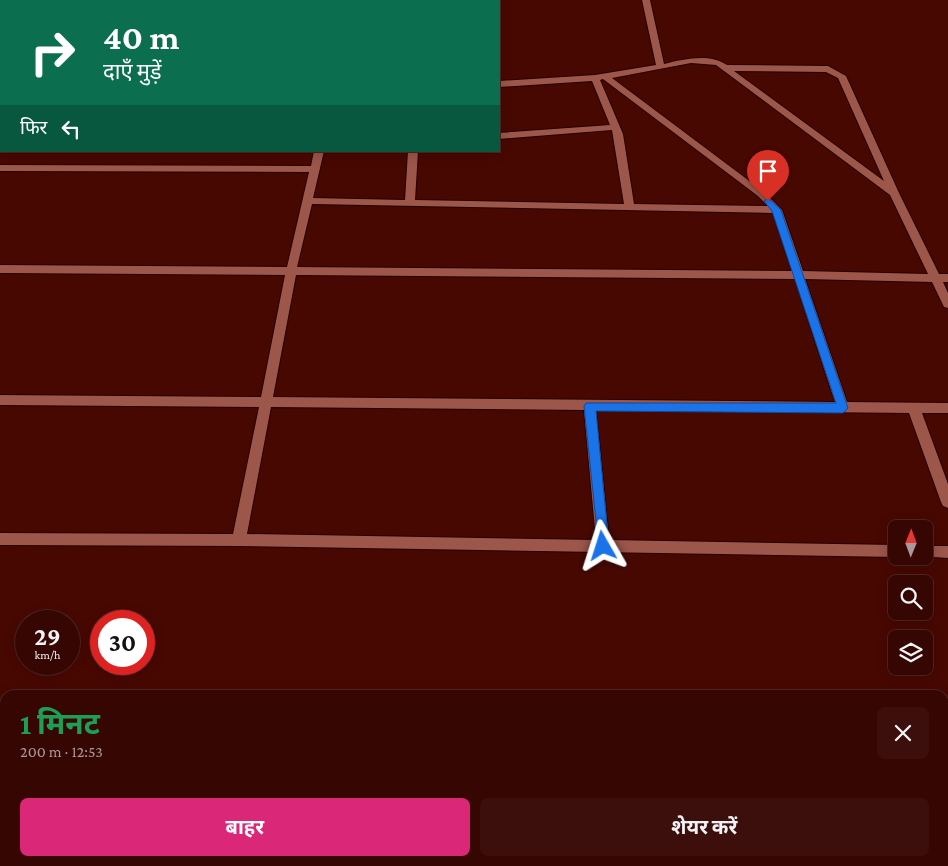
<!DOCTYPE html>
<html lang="hi">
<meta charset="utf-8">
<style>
body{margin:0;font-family:"Crimson Pro","Noto Sans Devanagari",serif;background:#3d0f0c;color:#f1f3f6;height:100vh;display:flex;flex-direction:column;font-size:19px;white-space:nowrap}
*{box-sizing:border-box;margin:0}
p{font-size:16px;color:#a99}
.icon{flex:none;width:28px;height:28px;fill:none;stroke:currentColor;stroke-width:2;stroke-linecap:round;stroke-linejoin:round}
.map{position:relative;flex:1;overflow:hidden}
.panel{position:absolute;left:0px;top:690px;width:949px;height:176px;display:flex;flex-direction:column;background:#360602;border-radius:15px 15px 0 0;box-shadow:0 2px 12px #0003,0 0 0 1px #502724}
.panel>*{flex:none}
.top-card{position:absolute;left:0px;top:0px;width:500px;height:152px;box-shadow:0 2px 12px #0003,0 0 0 1px #502724;background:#0b6e4f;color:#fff;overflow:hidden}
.needle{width:32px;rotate:1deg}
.fabs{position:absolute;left:888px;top:520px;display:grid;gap:10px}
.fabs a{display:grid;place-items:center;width:45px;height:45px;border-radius:8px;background:#360602;box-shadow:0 2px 12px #0003,0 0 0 1px #502724;font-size:25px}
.speed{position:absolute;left:15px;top:610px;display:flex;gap:10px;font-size:25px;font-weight:700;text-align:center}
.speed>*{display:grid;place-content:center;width:65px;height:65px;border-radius:50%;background:#360602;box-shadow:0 2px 12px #0003,0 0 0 1px #502724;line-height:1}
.speed small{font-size:12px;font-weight:400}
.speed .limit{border:8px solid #d22;background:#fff;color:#111}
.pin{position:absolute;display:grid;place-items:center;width:42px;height:42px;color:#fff;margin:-51px -21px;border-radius:50% 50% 50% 0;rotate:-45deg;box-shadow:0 0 5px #0007}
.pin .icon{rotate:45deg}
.me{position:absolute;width:55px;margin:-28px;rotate:354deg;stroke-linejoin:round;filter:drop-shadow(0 0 4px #0008)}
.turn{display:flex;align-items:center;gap:18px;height:105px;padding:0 20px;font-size:22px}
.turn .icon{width:65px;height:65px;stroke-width:2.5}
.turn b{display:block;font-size:35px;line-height:42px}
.then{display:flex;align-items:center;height:48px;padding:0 20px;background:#0003;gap:10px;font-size:19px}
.round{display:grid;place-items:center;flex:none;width:52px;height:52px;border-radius:8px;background:#3d0f0c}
.overview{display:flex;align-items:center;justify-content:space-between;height:85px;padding:0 20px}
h1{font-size:30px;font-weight:700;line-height:38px;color:#1e9e55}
.button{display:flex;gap:10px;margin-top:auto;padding:10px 20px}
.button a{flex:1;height:58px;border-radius:8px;background:#db2777;color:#fff;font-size:20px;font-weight:700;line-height:58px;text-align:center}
.button a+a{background:#3d0f0c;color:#f1f3f6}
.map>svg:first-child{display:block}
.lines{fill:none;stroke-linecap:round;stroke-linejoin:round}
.street-casing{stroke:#250000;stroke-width:2}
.highway-casing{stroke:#250000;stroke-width:1}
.street{fill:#9c564a;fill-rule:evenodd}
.highway{fill:#dc8676;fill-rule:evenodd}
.route{fill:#1a73e8;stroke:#114b97}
</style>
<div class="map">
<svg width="948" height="866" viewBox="0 0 948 866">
<rect width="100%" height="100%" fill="#480802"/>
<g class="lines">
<defs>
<path id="street" d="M 642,0 L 650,0 L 664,64 C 684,59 709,53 727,65 L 828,66 L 846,76 L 899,193 L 939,274 L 948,274 L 948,282 L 943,282 L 948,293 L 948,308 L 944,307 L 932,282 L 805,279 L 847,402 L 948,403 L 948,413 L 922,413 L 948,484 L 948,508 L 943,506 L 941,502 L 909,413 L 596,410 L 609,540 L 896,545 L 896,556 L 899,556 L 896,557 L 239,546 L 0,545 L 0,533 L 233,534 L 259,407 L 0,405 L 0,395 L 261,397 L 285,275 L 0,273 L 0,265 L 287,267 L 309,172 L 0,171 L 0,165 L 311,166 L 314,151 L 324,151 L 313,198 L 405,200 L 408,151 L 418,151 L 415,200 L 624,204 L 612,130 L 499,139 L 499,133 L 610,125 L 592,81 L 499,87 L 499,81 L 595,75 L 656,65 ZM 691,63 L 716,65 L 890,195 L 928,274 L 803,271 L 782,210 L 764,192 L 612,78 ZM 734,71 L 826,72 L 838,78 L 884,181 ZM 603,79 L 758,196 L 768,206 L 634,204 L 623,134 L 600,80 ZM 312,204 L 773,213 L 792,271 L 297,267 ZM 296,275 L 795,279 L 835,402 L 273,397 ZM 271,407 L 584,410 L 596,540 L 247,534 Z
M 1,67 L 1,73 L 0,74 L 0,68 Z
M 1,120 L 1,126 L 0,127 L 0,121 Z
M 924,546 L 948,546 L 948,558 L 919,556 L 924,556 Z
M 0,727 L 5,727 L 5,743 L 0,743 Z
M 944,748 L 948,748 L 948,764 L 944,764 Z
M 216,861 L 234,861 L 234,866 L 216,866 Z
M 571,861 L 600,861 L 598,866 L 569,866 Z"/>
<path id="highway" d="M 0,4 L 1,4 L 1,10 L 0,10 Z"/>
</defs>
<use href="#street" class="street-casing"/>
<use href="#highway" class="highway-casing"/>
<use href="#street" class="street"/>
<use href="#highway" class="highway"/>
</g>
<path class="route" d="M 768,198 L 781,210 L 848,408 L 843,413 L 596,411 L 609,546 L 603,552 L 599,550 L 584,406 L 586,403 L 836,403 L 772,211 L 764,201 Z"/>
</svg>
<div class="fabs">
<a><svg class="needle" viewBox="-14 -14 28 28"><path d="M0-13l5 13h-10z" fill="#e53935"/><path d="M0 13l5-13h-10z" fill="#a99"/></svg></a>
<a><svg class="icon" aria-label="search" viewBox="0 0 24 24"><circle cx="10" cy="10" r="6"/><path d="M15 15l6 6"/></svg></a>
<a><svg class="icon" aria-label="layers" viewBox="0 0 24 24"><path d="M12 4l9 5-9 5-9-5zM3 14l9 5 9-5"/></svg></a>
</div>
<div class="speed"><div>29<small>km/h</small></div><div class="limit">30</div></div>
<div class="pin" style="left:768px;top:201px;background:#d93025"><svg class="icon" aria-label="arrive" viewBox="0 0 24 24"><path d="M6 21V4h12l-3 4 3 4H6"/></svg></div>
<svg class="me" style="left:603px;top:546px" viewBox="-20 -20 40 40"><path d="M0-17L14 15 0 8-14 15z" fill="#1a73e8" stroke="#fff" stroke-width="4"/></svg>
<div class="top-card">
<div class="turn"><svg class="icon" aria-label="right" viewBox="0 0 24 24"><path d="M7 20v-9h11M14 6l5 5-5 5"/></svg><div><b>40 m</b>दाएँ मुड़ें</div></div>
<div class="then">फिर<svg class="icon" aria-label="left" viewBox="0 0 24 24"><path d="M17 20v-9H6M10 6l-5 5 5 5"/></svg></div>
</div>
<section class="panel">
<div class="overview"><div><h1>1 मिनट</h1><p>200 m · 12:53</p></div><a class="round"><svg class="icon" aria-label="close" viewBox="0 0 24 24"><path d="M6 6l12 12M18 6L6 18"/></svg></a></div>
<div class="button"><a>बाहर</a><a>शेयर करें</a></div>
</section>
</div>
